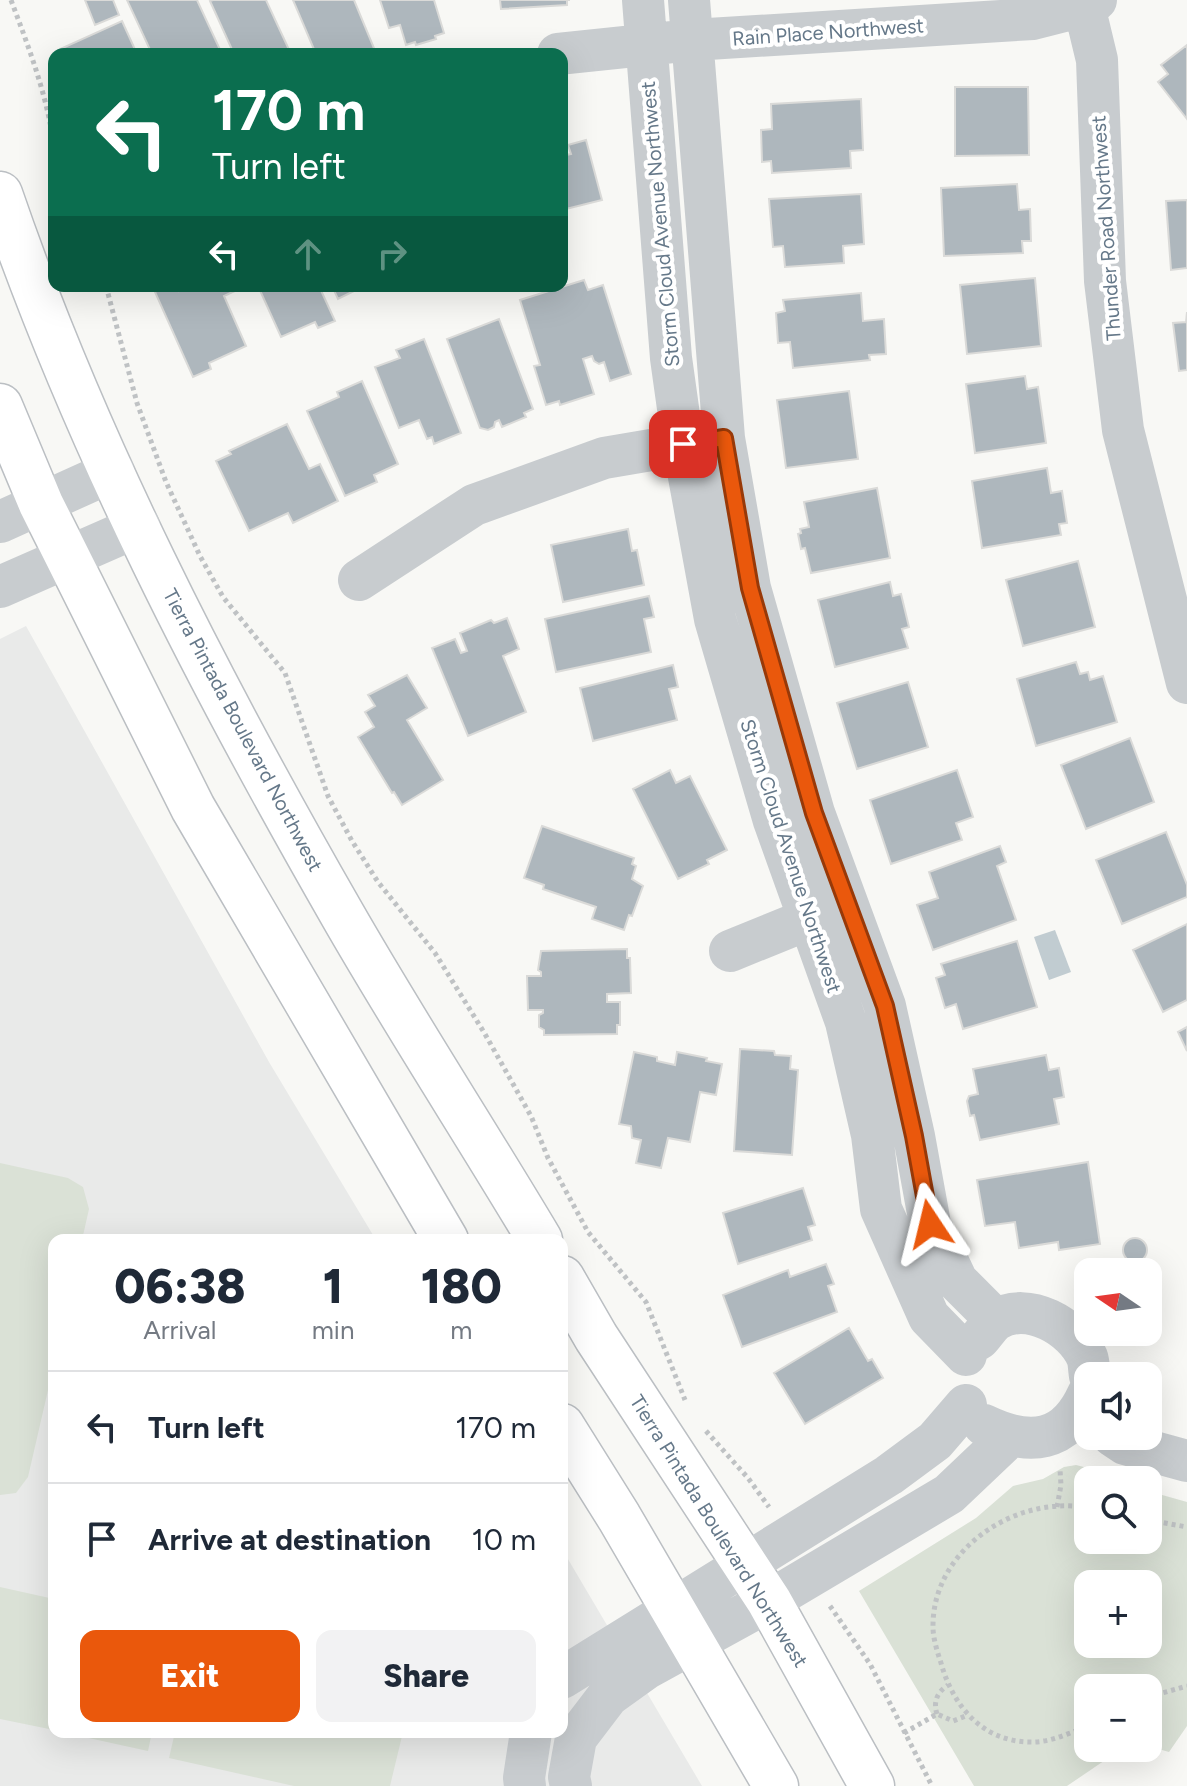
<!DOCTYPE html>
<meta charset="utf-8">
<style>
body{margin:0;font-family:Figtree,sans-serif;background:#f2f2f3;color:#1f2937;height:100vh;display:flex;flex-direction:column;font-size:30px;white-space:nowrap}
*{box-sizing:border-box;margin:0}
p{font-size:26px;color:#747a83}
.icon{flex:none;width:44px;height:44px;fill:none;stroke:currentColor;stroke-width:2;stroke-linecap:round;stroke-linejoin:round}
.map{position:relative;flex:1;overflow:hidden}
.drawer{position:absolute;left:48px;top:1234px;width:520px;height:504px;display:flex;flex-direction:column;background:#fff;border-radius:16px;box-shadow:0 8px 32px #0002}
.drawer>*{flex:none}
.guide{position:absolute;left:48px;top:48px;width:520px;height:244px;border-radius:16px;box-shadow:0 8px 32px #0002;background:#0b6e4f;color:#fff;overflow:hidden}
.needle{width:52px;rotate:283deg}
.tools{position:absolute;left:1074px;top:1258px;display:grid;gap:16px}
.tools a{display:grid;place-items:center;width:88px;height:88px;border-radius:16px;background:#fff;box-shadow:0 8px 32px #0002;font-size:40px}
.pin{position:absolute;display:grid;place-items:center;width:68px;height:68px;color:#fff;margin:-34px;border-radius:16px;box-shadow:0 4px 12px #0006}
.me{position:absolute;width:88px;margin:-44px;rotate:350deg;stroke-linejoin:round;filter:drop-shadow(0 0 6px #0008)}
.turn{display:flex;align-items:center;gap:28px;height:168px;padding:0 32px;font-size:36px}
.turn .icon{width:104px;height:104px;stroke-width:2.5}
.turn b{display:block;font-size:56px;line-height:68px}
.lanes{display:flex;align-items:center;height:76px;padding:0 32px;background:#0003;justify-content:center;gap:40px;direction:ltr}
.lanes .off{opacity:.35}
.eta{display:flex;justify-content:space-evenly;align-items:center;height:136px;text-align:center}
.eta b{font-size:48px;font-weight:800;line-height:56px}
.primary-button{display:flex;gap:16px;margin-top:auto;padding:16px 32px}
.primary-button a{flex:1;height:92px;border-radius:16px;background:#ea580c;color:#fff;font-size:32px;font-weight:800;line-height:92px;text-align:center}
.primary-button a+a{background:#f2f2f3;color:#1f2937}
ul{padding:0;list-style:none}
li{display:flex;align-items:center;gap:24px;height:112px;padding:0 32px;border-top:2px solid #e0e1e3}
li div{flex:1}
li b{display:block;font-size:30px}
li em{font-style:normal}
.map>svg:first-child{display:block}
.built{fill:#e9eae9}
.green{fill:#dae1d6;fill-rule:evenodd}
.water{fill:#c1ccd1}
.building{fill:#aeb7bd;stroke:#dadad8;stroke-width:2}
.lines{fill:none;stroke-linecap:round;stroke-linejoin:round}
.major-casing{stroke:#bbbfc3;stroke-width:47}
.path{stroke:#bfc2c4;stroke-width:5;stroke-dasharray:4 4;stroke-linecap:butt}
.minor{stroke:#c8cccf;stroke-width:42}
.major{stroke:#fff;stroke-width:44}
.route-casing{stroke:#983908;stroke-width:20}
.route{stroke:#ea580c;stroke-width:14}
.labels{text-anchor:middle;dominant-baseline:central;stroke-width:8;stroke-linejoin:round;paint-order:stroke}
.street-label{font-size:20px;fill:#657889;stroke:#fff}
</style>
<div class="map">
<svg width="1187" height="1786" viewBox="0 0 1187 1786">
<rect width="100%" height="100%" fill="#f8f8f5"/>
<path class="built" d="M 26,626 L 269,1062 L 376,1240 L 54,1240 L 54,1732 L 562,1732 L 562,1549 L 702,1786 L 0,1786 L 0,639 Z"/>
<path class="green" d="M 0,1163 L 68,1178 L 83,1187 L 89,1209 L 82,1240 L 54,1240 L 54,1364 L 28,1477 L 16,1493 L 0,1495 Z
M 1076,1465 L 1103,1472 L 1117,1480 L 1088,1480 L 1088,1540 L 1148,1540 L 1148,1491 L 1187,1502 L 1187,1726 L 1169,1752 L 1148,1746 L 1148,1688 L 1088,1688 L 1088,1748 L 1123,1748 L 1067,1786 L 974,1786 L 859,1591 L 976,1518 L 1013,1486 L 1043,1479 L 1064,1467 ZM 1148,1584 L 1148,1644 L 1088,1644 L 1088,1584 Z
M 0,1587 L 54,1599 L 54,1730 L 0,1719 Z
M 61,1732 L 152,1732 L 148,1751 Z
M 175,1732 L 403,1732 L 390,1786 L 294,1786 L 169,1758 Z"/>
<path class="water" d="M 1055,930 L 1071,972 L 1049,980 L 1034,937 Z"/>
<path class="building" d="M 85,0 L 113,0 L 119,15 L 95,25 Z
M 127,0 L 197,0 L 222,54 L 152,54 Z
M 213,0 L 266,0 L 291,54 L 234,54 L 210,1 Z
M 293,0 L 354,0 L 376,53 L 331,54 L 329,51 L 316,54 Z
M 380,0 L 434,0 L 444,33 L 435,36 L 436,39 L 416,45 L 415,42 L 406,45 L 400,25 L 389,28 Z
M 500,0 L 570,0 L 567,0 L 567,5 L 501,9 Z
M 122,21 L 137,54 L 59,54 L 58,50 Z
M 1187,45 L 1187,119 L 1158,82 L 1168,74 L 1161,65 Z
M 955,87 L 1028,87 L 1029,155 L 955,156 Z
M 861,99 L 863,150 L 850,151 L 851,168 L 772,173 L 771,161 L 762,162 L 761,130 L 772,129 L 771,104 Z
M 562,139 L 566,155 L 571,154 L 568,145 L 586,140 L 602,200 L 562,210 Z
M 1017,184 L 1019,210 L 1030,209 L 1031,241 L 1022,241 L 1023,253 L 944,256 L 941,188 Z
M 861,194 L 864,244 L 843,246 L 844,263 L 785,267 L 783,246 L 773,247 L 769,199 Z
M 1187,200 L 1187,268 L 1171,270 L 1166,201 Z
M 1035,278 L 1041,346 L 967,354 L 960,285 Z
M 584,280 L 588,290 L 603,285 L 631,374 L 610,381 L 604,362 L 599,364 L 594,361 L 592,356 L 583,359 L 594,394 L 560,405 L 559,401 L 546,405 L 534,366 L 540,365 L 520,300 Z
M 167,286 L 177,286 L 179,291 L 183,290 L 182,286 L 237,286 L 239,289 L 224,296 L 246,346 L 209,363 L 211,369 L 193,377 L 155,292 Z
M 258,286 L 319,286 L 335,321 L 318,328 L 315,322 L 281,337 Z
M 332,286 L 364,286 L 338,299 Z
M 861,293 L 863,321 L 884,319 L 886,354 L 869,355 L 870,360 L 793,368 L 790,342 L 778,343 L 776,313 L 785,311 L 783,300 Z
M 1187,312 L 1187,370 L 1179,371 L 1173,323 L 1186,322 Z
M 499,319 L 533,409 L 524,413 L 526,417 L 502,427 L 499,420 L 495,422 L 494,427 L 488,430 L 480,428 L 447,339 Z
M 424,339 L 461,433 L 434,444 L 432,437 L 427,439 L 419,420 L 399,428 L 375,367 L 400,358 L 396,350 Z
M 1025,376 L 1027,389 L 1038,387 L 1046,443 L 975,453 L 966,384 Z
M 362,381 L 398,464 L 374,475 L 377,482 L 345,496 L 307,411 L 339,397 L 337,392 Z
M 849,391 L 858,459 L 786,468 L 777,400 Z
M 287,424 L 309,469 L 320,464 L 338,501 L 293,523 L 288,513 L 249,531 L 216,461 L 231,454 L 229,451 Z
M 1047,468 L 1051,493 L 1062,491 L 1067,523 L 1059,524 L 1061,535 L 982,548 L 972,481 Z
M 877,488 L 890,558 L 811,573 L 805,548 L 801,549 L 798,534 L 801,533 L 800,529 L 809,527 L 804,502 Z
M 628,529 L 632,551 L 637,550 L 644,585 L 563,602 L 551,545 Z
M 1078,561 L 1095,627 L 1023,646 L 1006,580 Z
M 890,582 L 893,596 L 901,594 L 909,627 L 902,629 L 908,648 L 835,667 L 818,600 Z
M 649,596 L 654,617 L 644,619 L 651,652 L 556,672 L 545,619 Z
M 507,618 L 519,649 L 503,656 L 526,712 L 468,736 L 432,648 L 455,639 L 461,653 L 467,651 L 460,633 L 491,620 L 494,623 Z
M 1076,662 L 1080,674 L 1088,672 L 1090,680 L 1103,676 L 1117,722 L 1036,746 L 1017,679 Z
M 673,665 L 678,687 L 669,689 L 677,720 L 593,741 L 580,688 Z
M 407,675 L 427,708 L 407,720 L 443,780 L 402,805 L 394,792 L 392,793 L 358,737 L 374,727 L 365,712 L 375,706 L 368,695 Z
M 908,682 L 928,747 L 857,769 L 837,703 Z
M 1130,738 L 1154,802 L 1086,829 L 1061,765 Z
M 670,770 L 676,783 L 690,776 L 727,850 L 707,860 L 709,864 L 678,879 L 633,789 Z
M 957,770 L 973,817 L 956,823 L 962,840 L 891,864 L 870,800 Z
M 542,826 L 634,858 L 632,864 L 636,866 L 632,879 L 643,886 L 632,916 L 629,915 L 624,930 L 592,919 L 596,907 L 543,889 L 544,885 L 524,878 Z
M 1166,832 L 1187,885 L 1187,897 L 1122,924 L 1096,860 Z
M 1000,846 L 1006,862 L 997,866 L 1016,920 L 933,950 L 917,905 L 938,898 L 929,872 Z
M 1187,924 L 1187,1000 L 1163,1012 L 1133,950 Z
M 1017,941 L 1037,1007 L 963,1029 L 956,1004 L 945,1008 L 936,978 L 945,975 L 941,964 Z
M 627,949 L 627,958 L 630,958 L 631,993 L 607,994 L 607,1002 L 620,1002 L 620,1025 L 617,1025 L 617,1034 L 544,1035 L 544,1030 L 539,1027 L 539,1015 L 543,1013 L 543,1010 L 528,1010 L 527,976 L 541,976 L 541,972 L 538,970 L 541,951 Z
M 1187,1027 L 1187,1051 L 1178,1032 Z
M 740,1049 L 774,1051 L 775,1055 L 791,1056 L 790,1069 L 798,1070 L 792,1155 L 734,1151 Z
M 634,1052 L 657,1057 L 657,1061 L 675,1065 L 677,1052 L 707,1058 L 706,1061 L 722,1064 L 716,1095 L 700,1092 L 690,1142 L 668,1138 L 661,1168 L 636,1163 L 641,1140 L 632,1138 L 631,1126 L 619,1124 Z
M 1046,1055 L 1049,1070 L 1059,1068 L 1064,1097 L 1054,1099 L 1059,1124 L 980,1140 L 974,1115 L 970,1116 L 967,1101 L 969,1096 L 978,1094 L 973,1069 Z
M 1088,1162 L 1100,1244 L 1059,1250 L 1058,1242 L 1019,1248 L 1015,1222 L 985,1226 L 977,1180 Z
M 803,1188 L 815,1225 L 808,1227 L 812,1240 L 738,1264 L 723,1213 Z
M1123 1250a12 12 0 1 1 24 0a12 12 0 1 1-24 0Z
M 826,1264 L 834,1284 L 828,1286 L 837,1312 L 742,1347 L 723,1295 L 788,1270 L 790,1277 Z
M 849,1328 L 868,1361 L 872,1359 L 883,1378 L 805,1424 L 774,1373 Z"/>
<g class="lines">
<defs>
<path id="major" d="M 0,194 C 86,445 210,684 342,914 C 405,1024 475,1131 540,1240
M 0,406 L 41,504 L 193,808 L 446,1240
M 562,1278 L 596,1337 L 769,1601 L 872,1786
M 562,1426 L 619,1517 L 776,1786"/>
</defs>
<use href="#major" class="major-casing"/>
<path class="path" d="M 11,0 C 29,48 47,95 54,146
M 106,286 L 137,403 L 166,482 L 200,556 L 223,597 L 285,673 L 328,796 L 352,841 L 378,882 L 435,953 L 485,1034 L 531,1116 L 548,1158 L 588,1232 L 646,1302 L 685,1400
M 706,1431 L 748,1478 L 769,1507
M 1097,1480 L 1098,1467
M 1057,1507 L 1061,1485 L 1060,1470
M 1088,1508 C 1017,1494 932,1549 933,1627 C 933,1638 937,1651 941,1663 C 953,1706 982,1741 1029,1742 C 1050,1743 1069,1733 1088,1726
M 1148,1520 L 1187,1527
M 830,1606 L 870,1664 L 932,1786
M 1148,1697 L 1187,1686
M 937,1714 C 933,1702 937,1692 948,1685
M 904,1733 L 937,1714 L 953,1721 L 968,1715"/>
<path class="minor" d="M 643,0 L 671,358 L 683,444 L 715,619 L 774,821 L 846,1022 L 872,1135 L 881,1209 L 929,1317 L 966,1355
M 689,0 L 724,438 L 750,588 L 814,813 L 885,1006 L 914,1136 L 930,1224 L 957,1281 L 996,1320
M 1084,6 L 1097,60 L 1105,281 L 1123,430 L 1187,683
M 558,54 L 692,40 L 1033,19 L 1084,6 L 1096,0
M 0,522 L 113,471
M 359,580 L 474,505 L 604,458 L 710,440
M 0,587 L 139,526
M 730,951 L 836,908
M 979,1339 C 984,1334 990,1324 996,1320 C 1028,1300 1074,1327 1087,1357 C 1089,1362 1089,1370 1090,1376
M 984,1425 C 1030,1447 1066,1443 1088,1394
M 1113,1436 L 1125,1444 L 1187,1461
M 562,1678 L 889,1475 L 935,1441 L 966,1405
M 525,1786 L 524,1778 L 531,1732
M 571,1786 L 569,1777 L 576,1738 L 608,1696 L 647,1668 L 769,1601 L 949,1494 L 1009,1437"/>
<use href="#major" class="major"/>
</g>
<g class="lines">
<defs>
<path id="route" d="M 683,444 L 724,438 L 750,588 L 814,813 L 885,1006 L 914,1136 L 930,1224"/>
</defs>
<use href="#route" class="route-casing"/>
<use href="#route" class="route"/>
</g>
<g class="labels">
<g class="street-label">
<text transform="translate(828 32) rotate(-4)">Rain Place Northwest</text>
<text transform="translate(660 224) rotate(-95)">Storm Cloud Avenue Northwest</text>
<text transform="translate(1106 228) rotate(-94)">Thunder Road Northwest</text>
<text transform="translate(243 730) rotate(62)">Tierra Pintada Boulevard Northwest</text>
<text transform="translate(791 856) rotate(72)">Storm Cloud Avenue Northwest</text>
<text transform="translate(719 1531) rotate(58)">Tierra Pintada Boulevard Northwest</text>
</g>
</g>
</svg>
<div class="tools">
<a><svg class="needle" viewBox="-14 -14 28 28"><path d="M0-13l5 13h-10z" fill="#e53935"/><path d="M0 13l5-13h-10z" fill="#747a83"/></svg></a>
<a><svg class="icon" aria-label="sound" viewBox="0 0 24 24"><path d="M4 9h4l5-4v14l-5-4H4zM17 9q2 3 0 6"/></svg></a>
<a><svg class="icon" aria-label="search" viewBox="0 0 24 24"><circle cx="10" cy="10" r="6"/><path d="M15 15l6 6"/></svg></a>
<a>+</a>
<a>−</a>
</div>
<div class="pin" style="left:683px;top:444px;background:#d93025"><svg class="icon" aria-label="arrive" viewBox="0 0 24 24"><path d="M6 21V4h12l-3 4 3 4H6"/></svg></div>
<svg class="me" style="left:930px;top:1224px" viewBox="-20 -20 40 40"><path d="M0-17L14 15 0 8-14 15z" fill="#ea580c" stroke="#fff" stroke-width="4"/></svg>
<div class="guide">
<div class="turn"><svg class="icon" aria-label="left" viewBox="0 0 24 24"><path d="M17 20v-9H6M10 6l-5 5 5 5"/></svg><div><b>170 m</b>Turn left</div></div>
<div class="lanes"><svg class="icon" aria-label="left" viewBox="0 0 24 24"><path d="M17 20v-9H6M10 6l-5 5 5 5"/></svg><svg class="icon off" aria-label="ahead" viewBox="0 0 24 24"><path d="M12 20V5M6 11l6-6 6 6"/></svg><svg class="icon off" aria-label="right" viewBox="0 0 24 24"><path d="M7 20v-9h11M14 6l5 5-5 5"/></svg></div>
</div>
<section class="drawer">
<div class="eta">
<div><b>06:38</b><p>Arrival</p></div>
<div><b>1</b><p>min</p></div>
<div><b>180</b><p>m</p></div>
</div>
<ul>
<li><svg class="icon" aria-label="left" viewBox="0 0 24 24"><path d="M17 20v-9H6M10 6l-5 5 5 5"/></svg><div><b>Turn left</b></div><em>170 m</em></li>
<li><svg class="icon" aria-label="arrive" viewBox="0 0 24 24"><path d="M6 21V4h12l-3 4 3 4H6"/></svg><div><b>Arrive at destination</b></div><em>10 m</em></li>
</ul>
<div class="primary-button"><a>Exit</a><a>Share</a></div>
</section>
</div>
